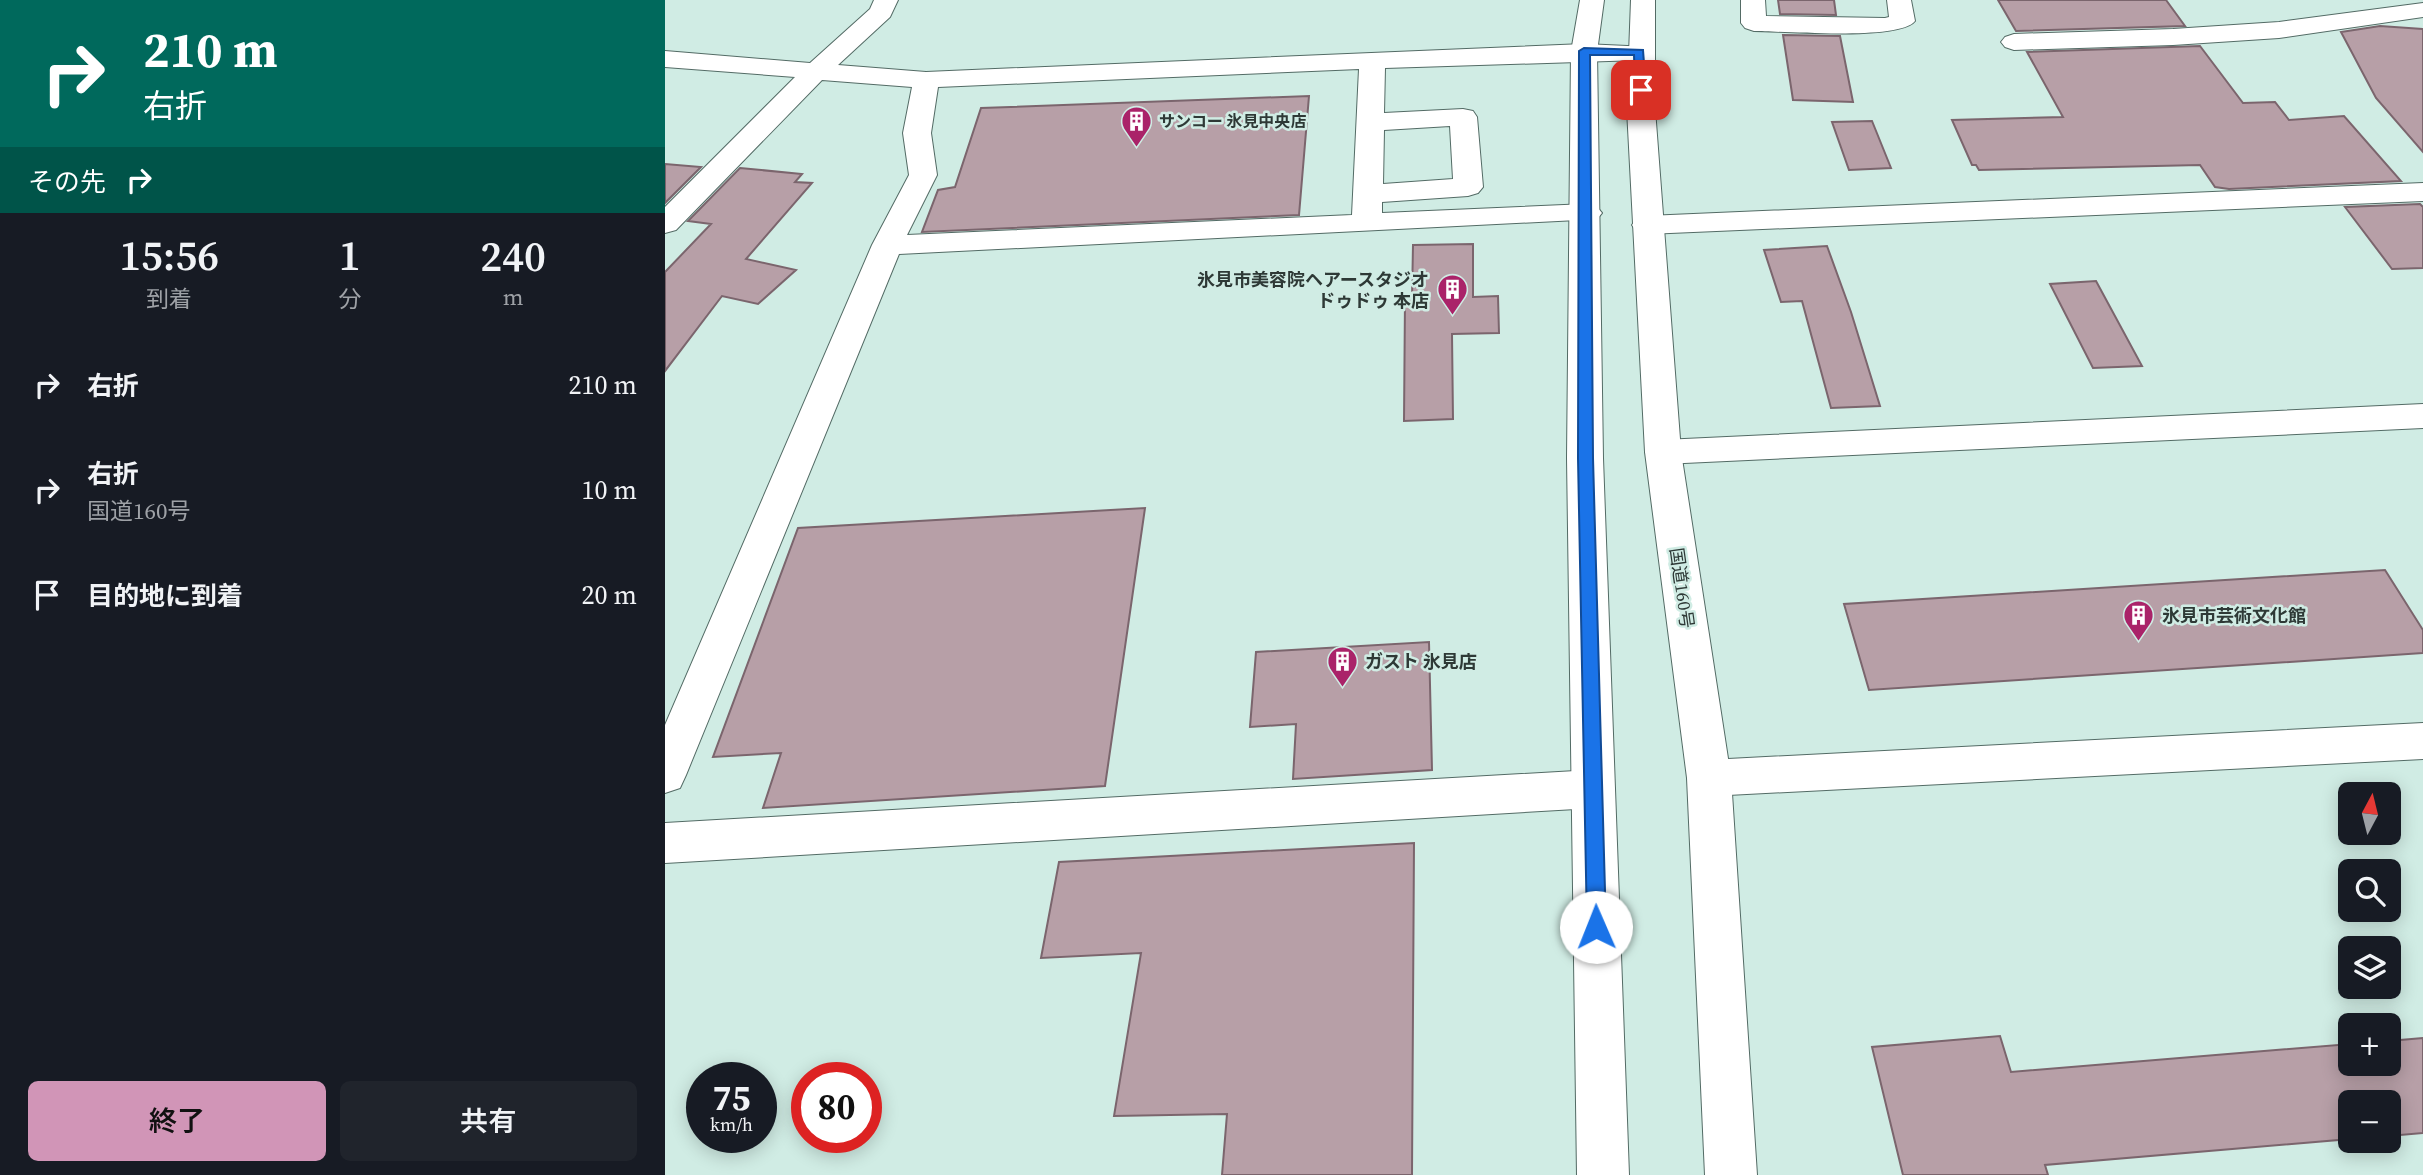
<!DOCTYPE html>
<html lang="ja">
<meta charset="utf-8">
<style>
body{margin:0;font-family:"Source Serif 4","Noto Sans JP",serif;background:#20242c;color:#f1f3f6;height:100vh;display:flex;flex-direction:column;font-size:26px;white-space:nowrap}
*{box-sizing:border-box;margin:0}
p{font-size:23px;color:#9ea1a6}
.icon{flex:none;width:38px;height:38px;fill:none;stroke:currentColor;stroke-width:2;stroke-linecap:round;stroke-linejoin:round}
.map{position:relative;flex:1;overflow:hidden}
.side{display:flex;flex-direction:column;background:#171b24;width:665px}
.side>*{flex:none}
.banner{background:#00695c;color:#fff;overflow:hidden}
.needle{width:46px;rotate:7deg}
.tools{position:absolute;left:1673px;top:782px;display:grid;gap:14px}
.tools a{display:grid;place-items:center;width:63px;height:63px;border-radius:10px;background:#171b24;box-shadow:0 4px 18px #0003;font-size:35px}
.speed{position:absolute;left:21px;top:1062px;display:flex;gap:14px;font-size:35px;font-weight:700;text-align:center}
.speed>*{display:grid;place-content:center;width:91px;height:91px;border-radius:50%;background:#171b24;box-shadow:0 4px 18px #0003;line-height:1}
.speed small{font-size:18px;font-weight:400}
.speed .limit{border:10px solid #d22;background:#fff;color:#111}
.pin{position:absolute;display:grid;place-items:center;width:60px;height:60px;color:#fff;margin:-30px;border-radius:14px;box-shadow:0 4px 10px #0006}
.me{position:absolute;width:77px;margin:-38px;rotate:359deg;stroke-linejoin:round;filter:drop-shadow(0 0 5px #0008)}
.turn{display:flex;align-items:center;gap:24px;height:147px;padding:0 28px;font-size:32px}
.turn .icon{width:91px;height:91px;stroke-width:2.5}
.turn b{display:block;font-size:49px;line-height:60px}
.then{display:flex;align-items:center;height:66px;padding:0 28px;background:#0003;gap:14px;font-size:26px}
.eta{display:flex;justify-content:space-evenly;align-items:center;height:119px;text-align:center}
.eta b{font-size:42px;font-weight:600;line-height:49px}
.button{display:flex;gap:14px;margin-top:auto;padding:14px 28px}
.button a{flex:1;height:80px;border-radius:10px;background:#d195b7;color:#111;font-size:28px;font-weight:600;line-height:80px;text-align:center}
.button a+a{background:#20242c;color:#f1f3f6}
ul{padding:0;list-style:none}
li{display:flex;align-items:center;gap:21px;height:105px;padding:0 28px}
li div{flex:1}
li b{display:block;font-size:26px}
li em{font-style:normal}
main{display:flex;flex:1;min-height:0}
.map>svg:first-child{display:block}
.building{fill:#b79fa7;stroke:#7b656d;stroke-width:2}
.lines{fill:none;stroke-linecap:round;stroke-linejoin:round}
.minor-casing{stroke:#536b65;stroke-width:2}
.highway-casing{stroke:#536b65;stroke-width:2}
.minor{fill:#fff;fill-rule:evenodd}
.highway{fill:#fff;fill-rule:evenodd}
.route{fill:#1a73e8;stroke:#114b97;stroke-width:2}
.labels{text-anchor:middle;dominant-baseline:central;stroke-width:5;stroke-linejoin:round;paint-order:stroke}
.far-poi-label{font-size:16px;font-weight:bold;fill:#2e3936;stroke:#d0ece4;text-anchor:start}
.poi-label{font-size:18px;font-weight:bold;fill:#2e3936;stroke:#d0ece4;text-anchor:start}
.street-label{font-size:18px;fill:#2e3936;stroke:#d0ece4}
</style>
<main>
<section class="side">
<div class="banner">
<div class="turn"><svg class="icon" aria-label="right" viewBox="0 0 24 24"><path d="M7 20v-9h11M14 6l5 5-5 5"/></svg><div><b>210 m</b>右折</div></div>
<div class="then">その先<svg class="icon" aria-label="right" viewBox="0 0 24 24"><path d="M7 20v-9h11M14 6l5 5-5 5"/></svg></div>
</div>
<div class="eta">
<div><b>15:56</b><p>到着</p></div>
<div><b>1</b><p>分</p></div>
<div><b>240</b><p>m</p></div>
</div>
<ul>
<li><svg class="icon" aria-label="right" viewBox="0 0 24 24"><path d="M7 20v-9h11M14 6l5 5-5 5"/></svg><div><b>右折</b></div><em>210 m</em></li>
<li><svg class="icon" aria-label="right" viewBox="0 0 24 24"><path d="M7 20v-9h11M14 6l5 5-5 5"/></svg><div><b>右折</b><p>国道160号</p></div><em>10 m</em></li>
<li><svg class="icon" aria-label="arrive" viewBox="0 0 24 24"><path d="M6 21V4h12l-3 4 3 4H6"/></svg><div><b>目的地に到着</b></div><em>20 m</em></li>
</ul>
<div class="button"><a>終了</a><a>共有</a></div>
</section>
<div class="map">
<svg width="1758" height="1175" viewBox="0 0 1758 1175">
<rect width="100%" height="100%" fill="#d0ece4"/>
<path class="building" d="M 1113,0 L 1169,0 L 1171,15 L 1115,14 Z
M 1333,0 L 1501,0 L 1520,26 L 1351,31 Z
M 1715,26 L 1758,29 L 1758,152 L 1711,98 L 1676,32 Z
M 1118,35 L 1175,36 L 1188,102 L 1128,100 Z
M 1535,46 L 1578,103 L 1610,102 L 1624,120 L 1679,116 L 1736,181 L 1564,189 L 1550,187 L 1535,165 L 1314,170 L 1311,165 L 1307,165 L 1287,120 L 1398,117 L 1362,52 Z
M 644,96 L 634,215 L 257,232 L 273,190 L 290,187 L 316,108 Z
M 1207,121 L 1226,168 L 1184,170 L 1167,122 Z
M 0,164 L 36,167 L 0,203 Z
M 75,168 L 137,174 L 130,182 L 147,183 L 81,259 L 131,270 L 93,304 L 57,296 L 0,371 L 0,272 L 46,224 L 23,221 Z
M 1755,204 L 1758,207 L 1758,268 L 1727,269 L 1680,207 Z
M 808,244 L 808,297 L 833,296 L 834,333 L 787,334 L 788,419 L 739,421 L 740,299 L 747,298 L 748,245 Z
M 1162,246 L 1186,312 L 1215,406 L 1166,408 L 1137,301 L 1116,302 L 1099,250 Z
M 1431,281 L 1477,366 L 1428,368 L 1385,284 Z
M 480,508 L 440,786 L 98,808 L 116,753 L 48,757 L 133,528 Z
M 1720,570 L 1758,630 L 1758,653 L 1204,690 L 1179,604 Z
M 764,642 L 767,770 L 628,779 L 631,724 L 585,727 L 591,652 Z
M 749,843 L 747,1175 L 557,1175 L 562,1114 L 449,1116 L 476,953 L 376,958 L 394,862 Z
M 1335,1036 L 1346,1072 L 1685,1044 L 1685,1064 L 1724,1064 L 1724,1041 L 1758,1038 L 1758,1133 L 1724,1136 L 1724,1102 L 1685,1102 L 1685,1139 L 1380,1165 L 1383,1175 L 1238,1175 L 1207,1047 Z"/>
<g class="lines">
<defs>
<path id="minor" d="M 209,0 L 233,0 L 225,17 L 173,65 L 261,72 L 919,44 L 984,47 L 988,52 L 984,57 L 975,60 L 720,68 L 719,113 L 798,109 L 808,111 L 812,117 L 818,187 L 813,193 L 803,196 L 717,202 L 717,213 L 922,204 L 932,207 L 937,213 L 932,219 L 234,254 L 21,775 L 15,788 L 0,793 L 0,725 L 207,245 L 244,175 L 238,133 L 247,87 L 157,80 L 11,230 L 0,233 L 0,207 L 130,77 L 0,67 L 0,51 L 145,63 L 205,9 ZM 694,69 L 687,215 L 242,235 L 272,175 L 266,133 L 273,87 ZM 785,126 L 788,179 L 718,184 L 719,130 Z
M 1076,0 L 1100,0 L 1101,16 L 1220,18 L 1224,17 L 1222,0 L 1246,0 L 1250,21 C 1235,41 1117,31 1089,31 L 1080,28 L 1076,23 Z
M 1758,3 L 1758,17 L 1614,38 L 1508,45 L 1349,50 L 1340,47 L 1336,42 L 1340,37 L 1349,34 L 1508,29 L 1614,22 Z
M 1758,183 L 1758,201 L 982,234 L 971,231 L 967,225 L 971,219 L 982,216 Z
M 1758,404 L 1758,428 L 998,464 L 986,461 L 980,452 L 986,443 L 998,440 Z
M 1758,723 L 1758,759 L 1044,796 L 1029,791 L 1022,778 L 1029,765 L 1044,760 Z
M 928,770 L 943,776 L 950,789 L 943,802 L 928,808 L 0,863 L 0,823 Z"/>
<path id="highway" d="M 915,0 L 939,0 L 932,52 L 938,458 L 964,1175 L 912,1175 L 902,458 L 906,52 Z
M 966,0 L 990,0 L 990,109 L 1016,452 L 1066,778 L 1092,1175 L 1040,1175 L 1022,778 L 980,452 L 962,109 Z"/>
</defs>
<use href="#minor" class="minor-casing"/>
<use href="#highway" class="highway-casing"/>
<use href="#minor" class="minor"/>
<use href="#highway" class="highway"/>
</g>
<path class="route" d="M 919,48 L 978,50 L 981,90 L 976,93 L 970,90 L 969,55 L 925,55 L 928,458 L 941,927 L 938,933 L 931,936 L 925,933 L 922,927 L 913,458 L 914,51 Z"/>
<defs>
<symbol id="building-pin" viewBox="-11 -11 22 30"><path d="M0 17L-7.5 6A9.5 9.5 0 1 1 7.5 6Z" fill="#aa2369" stroke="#d0ece4"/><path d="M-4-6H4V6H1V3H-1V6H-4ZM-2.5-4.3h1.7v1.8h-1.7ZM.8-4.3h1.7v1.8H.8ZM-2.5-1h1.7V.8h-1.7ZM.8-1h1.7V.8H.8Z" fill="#fff"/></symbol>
</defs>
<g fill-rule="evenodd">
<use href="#building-pin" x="454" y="104" width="35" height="47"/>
<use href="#building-pin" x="770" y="272" width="35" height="47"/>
<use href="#building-pin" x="1456" y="598" width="35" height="47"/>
<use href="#building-pin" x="660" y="644" width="35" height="47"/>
</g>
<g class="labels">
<g class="far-poi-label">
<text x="494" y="121">サンコー 氷見中央店</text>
</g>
<g class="poi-label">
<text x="764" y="279" text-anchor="end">氷見市美容院ヘアースタジオ<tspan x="764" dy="21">ドゥドゥ 本店</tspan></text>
<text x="1497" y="615">氷見市芸術文化館</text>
<text x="700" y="661">ガスト 氷見店</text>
</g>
<g class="street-label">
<text transform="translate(1017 588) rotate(82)">国道160号</text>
</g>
</g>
</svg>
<div class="tools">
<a><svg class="needle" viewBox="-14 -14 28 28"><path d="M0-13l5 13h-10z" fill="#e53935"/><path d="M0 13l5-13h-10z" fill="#9ea1a6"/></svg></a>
<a><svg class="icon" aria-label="search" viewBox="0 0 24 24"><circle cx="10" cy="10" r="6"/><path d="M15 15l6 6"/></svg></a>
<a><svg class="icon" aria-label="layers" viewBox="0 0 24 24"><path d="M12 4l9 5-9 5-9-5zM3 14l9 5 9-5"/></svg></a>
<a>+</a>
<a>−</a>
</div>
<div class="speed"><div>75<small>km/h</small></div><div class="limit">80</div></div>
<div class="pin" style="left:976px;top:90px;background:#d93025"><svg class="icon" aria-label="arrive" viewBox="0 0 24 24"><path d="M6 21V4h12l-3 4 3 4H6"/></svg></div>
<svg class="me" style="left:931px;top:927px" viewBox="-20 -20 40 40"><circle r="19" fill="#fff"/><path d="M0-13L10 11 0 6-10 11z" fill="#1a73e8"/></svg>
</div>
</main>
